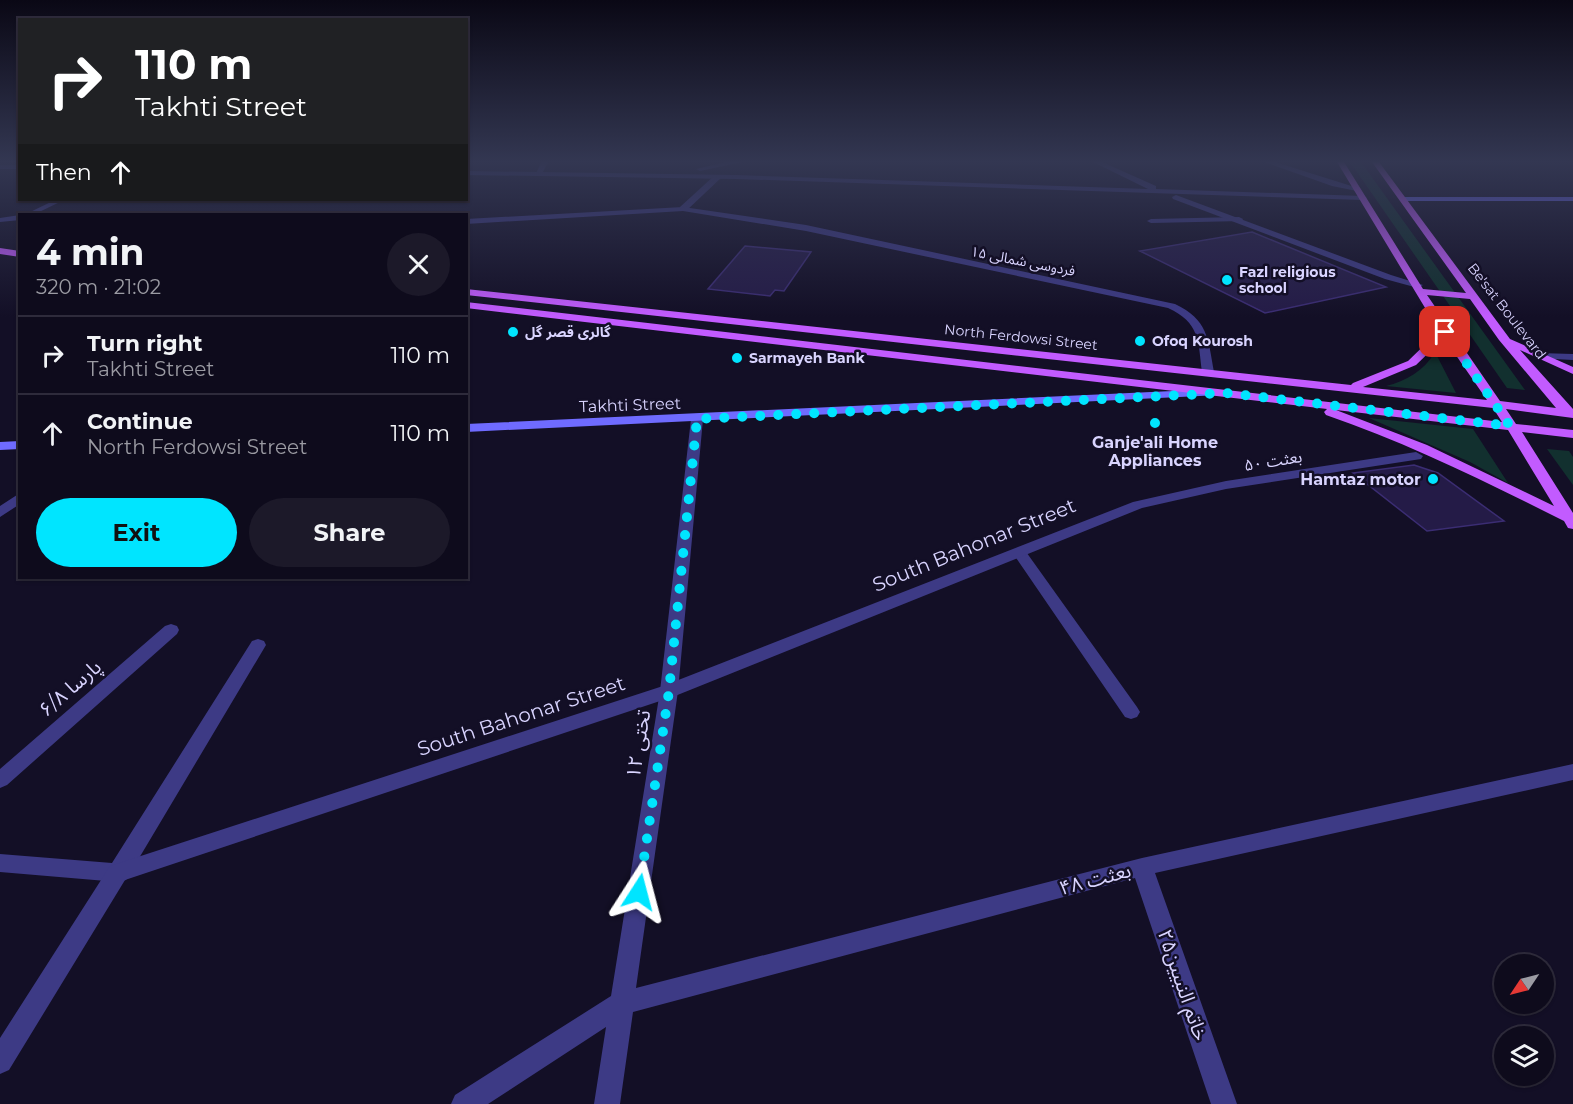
<!DOCTYPE html>
<meta charset="utf-8">
<style>
body{margin:0;font-family:Montserrat,"Noto Sans Arabic",sans-serif;background:#1c1929;color:#f1f3f6;height:100vh;display:flex;flex-direction:column;font-size:22px;white-space:nowrap}
*{box-sizing:border-box;margin:0}
p{font-size:20px;color:#9b9ba3}
.icon{flex:none;width:33px;height:33px;fill:none;stroke:currentColor;stroke-width:2;stroke-linecap:round;stroke-linejoin:round}
.map{position:relative;flex:1;overflow:hidden}
.sheet{position:absolute;left:18px;top:213px;width:450px;height:366px;display:flex;flex-direction:column;background:#0e0b1c;border-radius:0px;box-shadow:0 2px 4px #0004,0 0 0 2px #2e2b3b}
.sheet>*{flex:none}
.guide{position:absolute;left:18px;top:18px;width:450px;height:183px;border-radius:0px;box-shadow:0 2px 4px #0004,0 0 0 2px #2e2b3b;background:#202124;color:#fff;overflow:hidden}
.needle{width:39px;rotate:235deg}
.fabs{position:absolute;left:1494px;top:954px;display:grid;gap:12px}
.fabs a{display:grid;place-items:center;width:60px;height:60px;border-radius:50%;background:#0e0b1c;box-shadow:0 2px 4px #0004,0 0 0 2px #2e2b3b;font-size:30px}
.pin{position:absolute;display:grid;place-items:center;width:51px;height:51px;color:#fff;margin:-26px;border-radius:12px;box-shadow:0 3px 9px #0006}
.me{position:absolute;width:66px;margin:-33px;rotate:9deg;stroke-linejoin:round;filter:drop-shadow(0 0 4px #0008)}
.turn{display:flex;align-items:center;gap:21px;height:126px;padding:0 18px;font-size:27px}
.turn .icon{width:78px;height:78px;stroke-width:2.5}
.turn b{display:block;font-size:42px;line-height:51px}
.then{display:flex;align-items:center;height:57px;padding:0 18px;background:#0003;gap:12px;font-size:22px}
.round{display:grid;place-items:center;flex:none;width:63px;height:63px;border-radius:32px;background:#1c1929}
.summary{display:flex;align-items:center;justify-content:space-between;height:102px;padding:0 18px}
h1{font-size:36px;font-weight:700;line-height:45px}
.action{display:flex;gap:12px;margin-top:auto;padding:12px 18px}
.action a{flex:1;height:69px;border-radius:36px;background:#00e5ff;color:#111;font-size:24px;font-weight:700;line-height:69px;text-align:center}
.action a+a{background:#1c1929;color:#f1f3f6}
ul{padding:0;list-style:none}
li{display:flex;align-items:center;gap:18px;height:78px;padding:0 18px;border-top:2px solid #2e2b3b}
li div{flex:1}
li b{display:block;font-size:22px}
li em{font-style:normal}
.map>svg:first-child{display:block}
.green{fill:#12302f}
.building{fill:#241b47;stroke:#3b2d73;stroke-width:1.5}
.lines{fill:none;stroke-linecap:round;stroke-linejoin:round}
.minor{fill:#3d3a85;fill-rule:evenodd}
.tertiary{fill:#3d3a85;fill-rule:evenodd}
.secondary{fill:#6f6bff;fill-rule:evenodd}
.primary{fill:#c25bff;fill-rule:evenodd}
.route{stroke:#00e5ff;stroke-width:10;stroke-dasharray:0 18}
.poi-dot{fill:#00e5ff;stroke:#130f26;stroke-width:2}
.labels{text-anchor:middle;dominant-baseline:central;stroke-width:5;stroke-linejoin:round;paint-order:stroke}
.far-street-label{font-size:14px;fill:#d9d4ff;stroke:#130f26}
.far-poi-label{font-size:14px;font-weight:bold;fill:#d9d4ff;stroke:#130f26;text-anchor:start}
.street-label{font-size:16px;fill:#d9d4ff;stroke:#130f26}
.poi-label{font-size:16px;font-weight:bold;fill:#d9d4ff;stroke:#130f26}
.near-street-label{font-size:20px;fill:#d9d4ff;stroke:#130f26}
</style>
<div class="map">
<svg width="1573" height="1104" viewBox="0 0 1573 1104">
<rect width="100%" height="100%" fill="#130f26"/>
<path class="green" d="M 1350,162 L 1361,162 L 1525,390 L 1507,388 Z
M 1435,352 L 1456,393 L 1386,386 C 1406,381 1424,371 1435,352 Z
M 1369,418 L 1473,429 L 1508,483 L 1470,462 Z
M 1547,449 L 1569,451 L 1573,457 L 1573,485 Z"/>
<path class="building" d="M 1252,232 L 1386,287 L 1265,313 L 1140,251 Z
M 745,246 L 811,252 L 784,291 L 775,290 L 770,296 L 708,289 Z
M 1414,465 L 1438,473 L 1504,521 L 1427,531 L 1353,473 Z"/>
<g class="lines">
<path class="minor" d="M 541,162 L 548,162 L 541,176 L 535,176 Z
M 726,162 L 742,162 L 700,171 L 696,169 Z
M 1264,162 L 1275,162 L 1361,189 L 1357,191 L 1332,186 Z
M 715,175 L 722,177 L 686,211 L 680,211 L 680,207 Z
M 55,200 L 64,200 L 35,214 L 26,214 Z
M 1239,217 L 1243,219 L 1242,221 L 1151,223 L 1147,221 L 1151,219 Z
M 1539,353 L 1573,354 L 1573,360 L 1535,358 L 1534,356 Z
M 697,415 L 703,419 L 678,691 L 636,988 L 1142,858 L 1573,764 L 1573,780 L 1155,873 L 1237,1104 L 1211,1104 L 1135,878 L 633,1012 L 620,1104 L 594,1104 L 606,1027 L 488,1104 L 451,1104 L 455,1095 L 611,996 L 660,691 L 691,419 Z
M 20,493 L 20,504 L 0,517 L 0,506 Z
M 1019,547 L 1024,549 L 1137,707 L 1140,712 L 1137,717 L 1131,719 L 1125,717 L 1012,552 Z
M 171,624 L 177,626 L 179,630 L 177,634 L 7,785 L 0,788 L 0,769 L 165,626 Z
M 258,639 L 264,641 L 266,645 L 126,880 L 118,882 L 0,872 L 0,854 L 112,863 L 252,641 Z"/>
<path class="tertiary" d="M 1093,162 L 1102,162 L 1156,186 L 1156,189 L 1363,196 L 1367,198 L 1363,200 L 736,179 L 466,175 L 466,171 L 736,175 L 1148,189 Z
M 0,165 L 20,165 L 20,169 L 0,169 Z
M 1176,195 L 1391,275 L 1423,285 L 1418,288 L 1385,279 L 1173,199 L 1172,197 Z
M 683,207 L 806,225 L 1175,304 C 1208,320 1208,338 1214,372 L 1208,375 L 1202,372 C 1198,340 1200,323 1168,308 L 806,231 L 683,211 L 466,224 L 466,219 Z
M 20,215 L 20,220 L 0,222 L 0,218 Z
M 1416,452 L 1423,456 L 1421,459 L 1226,489 L 1142,508 L 675,696 L 125,880 L 9,1070 L 0,1074 L 0,1038 L 110,866 L 663,686 L 1133,502 L 1226,481 Z"/>
<path class="secondary" d="M 1404,197 L 1573,197 L 1573,201 L 1401,201 L 1400,199 Z
M 1216,389 L 1220,391 L 1220,395 L 466,432 L 466,424 Z
M 20,441 L 20,449 L 0,450 L 0,442 Z"/>
<path class="primary" d="M 1337,162 L 1344,162 L 1423,289 L 1466,293 L 1372,162 L 1379,162 L 1510,339 L 1573,367 L 1573,374 L 1520,350 L 1573,409 L 1573,418 L 1506,409 L 1516,424 L 1573,430 L 1573,438 L 1522,432 L 1573,513 L 1573,529 L 1568,528 L 1564,521 C 1486,482 1408,443 1326,415 L 1324,412 L 1327,409 L 466,308 L 466,302 L 1502,422 L 1493,408 L 466,295 L 466,289 L 1351,385 L 1353,383 L 1408,361 L 1439,331 ZM 1427,295 L 1470,299 L 1499,340 L 1556,408 L 1500,401 ZM 1444,338 L 1487,400 L 1363,387 L 1416,365 ZM 1336,410 L 1508,430 L 1554,506 L 1427,445 Z
M 0,248 L 20,251 L 20,257 L 0,254 Z"/>
</g>
<linearGradient id="sky" x2="0" y2="1"><stop stop-color="#0a0815"/><stop offset="0.51" stop-color="#333752"/><stop offset="1" stop-color="#333752" stop-opacity="0"/></linearGradient>
<rect width="1573" height="317" fill="url(#sky)"/>
<g class="lines">
<path class="route" d="M 639,892 L 669,691 L 697,419 L 1226,393 L 1510,426 L 1445,332"/>
</g>
<g class="poi-dot">
<circle cx="1227" cy="280" r="6"/>
<circle cx="513" cy="332" r="6"/>
<circle cx="1140" cy="341" r="6"/>
<circle cx="737" cy="358" r="6"/>
<circle cx="1155" cy="423" r="6"/>
<circle cx="1433" cy="479" r="6"/>
</g>
<g class="labels">
<g class="far-street-label">
<text transform="translate(1023 261) rotate(11)">فردوسی شمالی ۱۵</text>
<text transform="translate(1507 311) rotate(52)">Be'sat Boulevard</text>
<text transform="translate(1021 337) rotate(6)">North Ferdowsi Street</text>
</g>
<g class="far-poi-label">
<text x="1239" y="272">Fazl religious<tspan x="1239" dy="16">school</tspan></text>
<text x="525" y="332">گالری قصر گل</text>
<text x="1152" y="341">Ofoq Kourosh</text>
<text x="749" y="358">Sarmayeh Bank</text>
</g>
<g class="street-label">
<text transform="translate(630 405) rotate(-2)">Takhti Street</text>
<text transform="translate(1273 461) rotate(-9)">بعثت ۵۰</text>
</g>
<g class="poi-label">
<text x="1155" y="442">Ganje'ali Home<tspan x="1155" dy="18">Appliances</tspan></text>
<text x="1421" y="479" text-anchor="end">Hamtaz motor</text>
</g>
<g class="near-street-label">
<text transform="translate(974 545) rotate(-22)">South Bahonar Street</text>
<text transform="translate(70 688) rotate(-41)">پارسا ۶/۸</text>
<text transform="translate(521 716) rotate(-18)">South Bahonar Street</text>
<text transform="translate(638 744) rotate(-81)">تختی ۱۲</text>
<text transform="translate(1095 879) rotate(-15)">بعثت ۴۸</text>
<text transform="translate(1183 985) rotate(71)">خاتم النبیین۲۵</text>
</g>
</g>
</svg>
<div class="fabs">
<a><svg class="needle" viewBox="-14 -14 28 28"><path d="M0-13l5 13h-10z" fill="#e53935"/><path d="M0 13l5-13h-10z" fill="#9b9ba3"/></svg></a>
<a><svg class="icon" aria-label="layers" viewBox="0 0 24 24"><path d="M12 4l9 5-9 5-9-5zM3 14l9 5 9-5"/></svg></a>
</div>
<div class="pin" style="left:1445px;top:332px;background:#d93025"><svg class="icon" aria-label="arrive" viewBox="0 0 24 24"><path d="M6 21V4h12l-3 4 3 4H6"/></svg></div>
<svg class="me" style="left:639px;top:892px" viewBox="-20 -20 40 40"><path d="M0-17L14 15 0 8-14 15z" fill="#00e5ff" stroke="#fff" stroke-width="4"/></svg>
<div class="guide">
<div class="turn"><svg class="icon" aria-label="right" viewBox="0 0 24 24"><path d="M7 20v-9h11M14 6l5 5-5 5"/></svg><div><b>110 m</b>Takhti Street</div></div>
<div class="then">Then<svg class="icon" aria-label="ahead" viewBox="0 0 24 24"><path d="M12 20V5M6 11l6-6 6 6"/></svg></div>
</div>
<section class="sheet">
<div class="summary"><div><h1>4 min</h1><p>320 m · 21:02</p></div><a class="round"><svg class="icon" aria-label="close" viewBox="0 0 24 24"><path d="M6 6l12 12M18 6L6 18"/></svg></a></div>
<ul>
<li><svg class="icon" aria-label="right" viewBox="0 0 24 24"><path d="M7 20v-9h11M14 6l5 5-5 5"/></svg><div><b>Turn right</b><p>Takhti Street</p></div><em>110 m</em></li>
<li><svg class="icon" aria-label="ahead" viewBox="0 0 24 24"><path d="M12 20V5M6 11l6-6 6 6"/></svg><div><b>Continue</b><p>North Ferdowsi Street</p></div><em>110 m</em></li>
</ul>
<div class="action"><a>Exit</a><a>Share</a></div>
</section>
</div>
